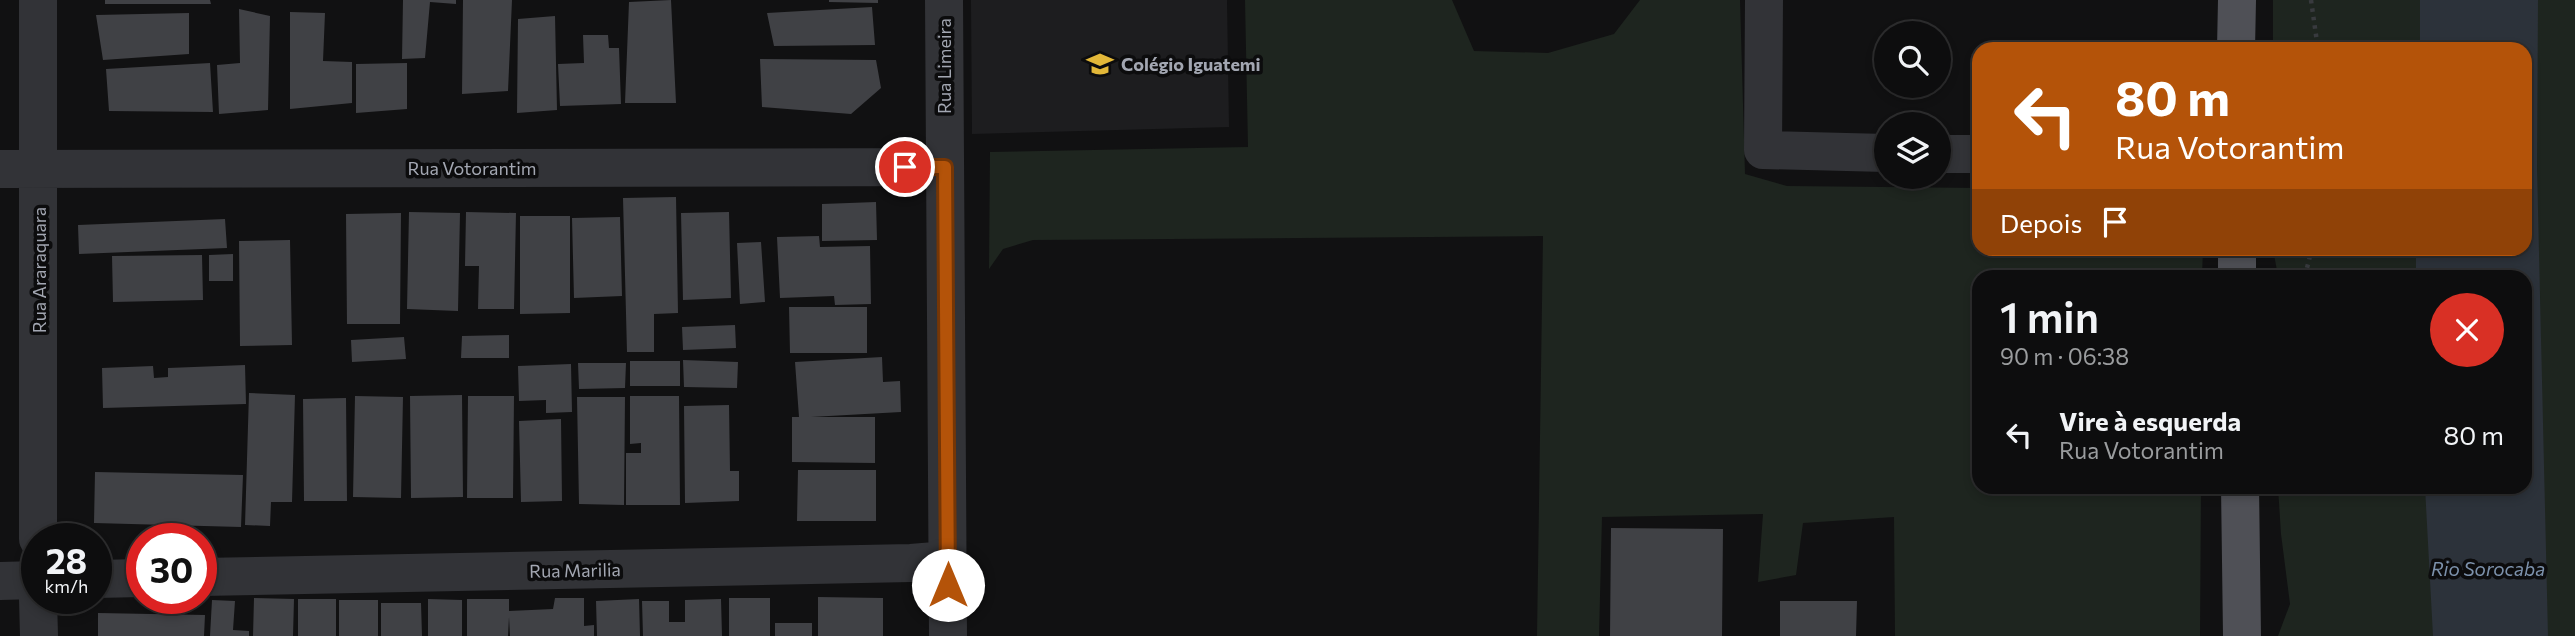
<!DOCTYPE html>
<html lang="pt">
<meta charset="utf-8">
<style>
body{margin:0;font-family:Commissioner,sans-serif;background:#161617;color:#f1f3f6;height:100vh;display:flex;flex-direction:column;font-size:26px;white-space:nowrap}
*{box-sizing:border-box;margin:0}
p{font-size:23px;color:#9a9c9e}
.icon{flex:none;width:38px;height:38px;fill:none;stroke:currentColor;stroke-width:2;stroke-linecap:round;stroke-linejoin:round}
.map{position:relative;flex:1;overflow:hidden}
.sheet{position:absolute;left:1972px;top:270px;width:560px;height:224px;display:flex;flex-direction:column;background:#0d0d0e;border-radius:21px;box-shadow:0 4px 10px #0003,0 0 0 2px #2d2d2e}
.sheet>*{flex:none}
.hud{position:absolute;left:1972px;top:42px;width:560px;height:214px;border-radius:21px;box-shadow:0 4px 10px #0003,0 0 0 2px #2d2d2e;background:#b45309;color:#fff;overflow:hidden}
.buttons{position:absolute;left:1874px;top:21px;display:grid;gap:14px}
.buttons a{display:grid;place-items:center;width:77px;height:77px;border-radius:50%;background:#0d0d0e;box-shadow:0 4px 10px #0003,0 0 0 2px #2d2d2e;font-size:35px}
.speed{position:absolute;left:21px;top:523px;display:flex;gap:14px;font-size:35px;font-weight:700;text-align:center}
.speed>*{display:grid;place-content:center;width:91px;height:91px;border-radius:50%;background:#0d0d0e;box-shadow:0 4px 10px #0003,0 0 0 2px #2d2d2e;line-height:1}
.speed small{font-size:18px;font-weight:400}
.speed .limit{border:10px solid #d22;background:#fff;color:#111}
.pin{position:absolute;display:grid;place-items:center;width:60px;height:60px;color:#fff;margin:-30px;border:4px solid #fff;border-radius:50%;box-shadow:0 2px 7px #0007}
.me{position:absolute;width:77px;margin:-38px;rotate:0deg;stroke-linejoin:round;filter:drop-shadow(0 0 5px #0008)}
.turn{display:flex;align-items:center;gap:24px;height:147px;padding:0 28px;font-size:32px}
.turn .icon{width:91px;height:91px;stroke-width:2.5}
.turn b{display:block;font-size:49px;line-height:60px}
.then{display:flex;align-items:center;height:66px;padding:0 28px;background:#0003;gap:14px;font-size:26px}
.round{display:grid;place-items:center;flex:none;width:74px;height:74px;border-radius:37px;background:#161617}
.summary{display:flex;align-items:center;justify-content:space-between;height:119px;padding:0 28px}
h1{font-size:42px;font-weight:600;line-height:52px}
ul{padding:0;list-style:none}
li{display:flex;align-items:center;gap:21px;height:91px;padding:0 28px}
li div{flex:1}
li b{display:block;font-size:26px}
li em{font-style:normal}
.map>svg:first-child{display:block}
.built{fill:#1d1d1f}
.green{fill:#1e251f}
.water{fill:#2c323a}
.building{fill:#404145}
.lines{fill:none;stroke-linecap:round;stroke-linejoin:round}
.path{stroke:#383a3e;stroke-width:4.5;stroke-dasharray:3.5 5;stroke-linecap:butt}
.minor{stroke:#323337;stroke-width:38}
.major{stroke:#4f5056;stroke-width:38}
.route-casing{stroke:#753606;stroke-width:18}
.route{stroke:#b45309;stroke-width:12}
.labels{text-anchor:middle;dominant-baseline:central;stroke-width:7;stroke-linejoin:round;paint-order:stroke}
.poi-label{font-size:18px;font-weight:bold;fill:#a3a7b2;stroke:#0c0c0d;text-anchor:start}
.street-label{font-size:18px;fill:#a3a7b2;stroke:#0c0c0d}
.water-label{font-size:19px;font-style:italic;fill:#7c91ab;stroke:#0c0c0d}
</style>
<div class="map">
<svg width="2575" height="636" viewBox="0 0 2575 636">
<rect width="100%" height="100%" fill="#111112"/>
<path class="built" d="M 971,0 L 1227,0 L 1229,127 L 972,134 Z"/>
<path class="green" d="M 1245,0 L 1452,0 L 1474,51 L 1548,53 L 1614,34 L 1640,0 L 1740,0 L 1745,174 L 1787,186 L 1979,188 L 1979,248 L 2203,249 L 2202,276 L 1979,276 L 1979,486 L 2201,487 L 2200,636 L 1895,636 L 1894,517 L 1803,523 L 1796,575 L 1758,582 L 1763,514 L 1602,517 L 1599,636 L 1537,636 L 1543,236 L 1033,240 L 1003,249 L 989,269 L 990,152 L 1248,147 Z
M 2273,0 L 2575,0 L 2575,636 L 2278,636 L 2290,604 L 2281,534 L 2278,487 L 2525,486 L 2525,276 L 2278,276 L 2273,249 L 2525,248 L 2525,49 L 2273,49 Z"/>
<path class="water" d="M 2420,0 L 2538,0 L 2537,168 L 2548,636 L 2433,636 L 2425,487 L 2525,486 L 2525,276 L 2416,276 L 2416,249 L 2525,248 L 2525,49 L 2420,49 Z"/>
<path class="building" d="M 105,0 L 210,0 L 211,4 L 105,4 Z
M 403,0 L 456,0 L 456,4 L 430,2 L 425,58 L 402,59 Z
M 463,0 L 512,0 L 508,91 L 462,94 Z
M 671,0 L 676,103 L 625,103 L 629,2 Z
M 829,0 L 878,0 L 878,3 L 829,2 Z
M 872,7 L 875,45 L 774,46 L 767,13 Z
M 239,9 L 270,16 L 268,110 L 219,114 L 217,65 L 240,63 Z
M 290,12 L 325,13 L 323,61 L 352,62 L 352,103 L 290,109 Z
M 189,13 L 189,54 L 103,60 L 96,15 Z
M 555,16 L 557,110 L 517,113 L 518,19 Z
M 583,35 L 608,35 L 609,48 L 619,48 L 621,104 L 560,106 L 558,64 L 584,63 Z
M 760,59 L 876,60 L 881,88 L 851,114 L 762,107 Z
M 210,63 L 213,112 L 109,111 L 106,69 Z
M 407,63 L 407,109 L 356,113 L 356,64 Z
M 676,197 L 678,313 L 654,314 L 654,352 L 627,352 L 623,198 Z
M 876,202 L 877,240 L 822,241 L 822,204 Z
M 409,212 L 460,213 L 458,311 L 407,309 Z
M 466,212 L 516,213 L 514,309 L 478,309 L 479,266 L 465,266 Z
M 729,212 L 731,298 L 683,300 L 681,213 Z
M 401,213 L 400,324 L 347,324 L 346,214 Z
M 520,216 L 570,216 L 570,313 L 520,314 Z
M 620,217 L 622,296 L 574,298 L 572,218 Z
M 225,219 L 227,248 L 79,254 L 78,225 Z
M 819,236 L 820,247 L 870,246 L 871,304 L 835,305 L 834,296 L 780,298 L 777,237 Z
M 290,240 L 292,345 L 240,346 L 239,241 Z
M 761,242 L 765,302 L 740,304 L 737,243 Z
M 233,254 L 233,281 L 209,281 L 209,255 Z
M 202,255 L 203,300 L 113,302 L 112,256 Z
M 789,307 L 867,307 L 867,353 L 790,353 Z
M 735,325 L 736,348 L 683,350 L 682,327 Z
M 509,335 L 509,358 L 461,358 L 462,336 Z
M 404,337 L 406,359 L 352,362 L 351,340 Z
M 882,357 L 883,382 L 900,381 L 901,412 L 811,417 L 875,417 L 875,463 L 792,462 L 792,417 L 799,417 L 795,362 Z
M 683,360 L 738,362 L 737,388 L 684,387 Z
M 630,361 L 680,361 L 680,386 L 630,386 Z
M 578,363 L 626,363 L 625,388 L 579,389 Z
M 571,364 L 572,412 L 546,413 L 546,400 L 519,401 L 518,366 Z
M 245,365 L 246,404 L 103,408 L 102,368 L 153,366 L 154,378 L 168,377 L 168,368 Z
M 249,393 L 295,395 L 292,502 L 271,502 L 270,526 L 245,525 Z
M 462,395 L 463,497 L 411,498 L 410,396 Z
M 355,396 L 403,397 L 401,498 L 353,497 Z
M 468,396 L 514,396 L 513,498 L 467,498 Z
M 630,396 L 679,396 L 680,505 L 626,505 L 626,453 L 641,453 L 641,443 L 630,444 Z
M 577,397 L 625,397 L 624,505 L 579,504 Z
M 346,398 L 347,501 L 304,501 L 303,399 Z
M 729,405 L 730,471 L 739,471 L 739,501 L 685,503 L 684,406 Z
M 561,419 L 562,501 L 521,502 L 519,421 Z
M 798,470 L 876,470 L 876,521 L 797,521 Z
M 95,472 L 243,475 L 241,527 L 94,523 Z
M 1611,528 L 1723,529 L 1722,636 L 1610,636 Z
M 818,597 L 883,598 L 883,636 L 818,636 Z
M 254,598 L 294,599 L 293,636 L 253,636 Z
M 555,598 L 584,598 L 584,626 L 594,625 L 594,636 L 510,636 L 509,617 L 508,636 L 467,636 L 467,599 L 509,599 L 509,611 L 553,609 Z
M 729,598 L 770,598 L 770,636 L 729,636 Z
M 298,599 L 336,599 L 336,636 L 298,636 Z
M 428,599 L 462,600 L 462,636 L 428,636 Z
M 639,599 L 640,636 L 597,636 L 596,601 Z
M 721,599 L 722,636 L 643,636 L 642,601 L 669,601 L 669,622 L 685,622 L 685,600 Z
M 212,600 L 235,601 L 233,630 L 249,631 L 249,636 L 210,636 Z
M 339,600 L 378,600 L 378,636 L 339,636 Z
M 1780,601 L 1857,601 L 1856,636 L 1780,636 Z
M 381,603 L 421,603 L 422,636 L 381,636 Z
M 98,613 L 205,615 L 204,636 L 98,636 Z
M 775,623 L 812,623 L 812,636 L 775,636 Z"/>
<g class="lines">
<path class="path" d="M 2311,0 L 2318,49
M 2305,276 L 2312,248"/>
<path class="minor" d="M 38,0 L 38,539
M 944,0 L 948,636
M 1764,0 L 1763,150 L 1886,153
M 1939,154 L 1979,154
M 0,169 L 945,167
M 201,577 L 911,563 L 948,560
M 96,579 L 142,578
M 0,581 L 37,580
M 38,598 L 39,636"/>
<path class="major" d="M 2236,49 L 2237,0
M 2237,248 L 2237,276
M 2240,486 L 2242,636"/>
</g>
<g class="lines">
<defs>
<path id="route" d="M 905,167 L 945,167 L 948,585"/>
</defs>
<use href="#route" class="route-casing"/>
<use href="#route" class="route"/>
</g>
<defs>
<symbol id="school-bare" viewBox="-9 -9 18 18"><path d="M0-5L7-2L0 1L-7-2ZM-4 1L0 2.5L4 1V4Q0 6-4 4Z" fill="#e3b839" stroke="#0c0c0d" stroke-width="2.5" paint-order="stroke"/></symbol>
</defs>
<g fill-rule="evenodd">
<use href="#school-bare" x="1081" y="45" width="38" height="38"/>
</g>
<g class="labels">
<g class="poi-label">
<text x="1121" y="64">Colégio Iguatemi</text>
</g>
<g class="street-label">
<text transform="translate(944 66) rotate(-90)">Rua Limeira</text>
<text x="472" y="168">Rua Votorantim</text>
<text transform="translate(39 270) rotate(-90)">Rua Araraquara</text>
<text transform="translate(575 570) rotate(-1)">Rua Marilia</text>
</g>
<g class="water-label">
<text x="2488" y="568">Rio Sorocaba</text>
</g>
</g>
</svg>
<div class="buttons">
<a><svg class="icon" aria-label="search" viewBox="0 0 24 24"><circle cx="10" cy="10" r="6"/><path d="M15 15l6 6"/></svg></a>
<a><svg class="icon" aria-label="layers" viewBox="0 0 24 24"><path d="M12 4l9 5-9 5-9-5zM3 14l9 5 9-5"/></svg></a>
</div>
<div class="speed"><div>28<small>km/h</small></div><div class="limit">30</div></div>
<div class="pin" style="left:905px;top:167px;background:#d93025"><svg class="icon" aria-label="arrive" viewBox="0 0 24 24"><path d="M6 21V4h12l-3 4 3 4H6"/></svg></div>
<svg class="me" style="left:948px;top:585px" viewBox="-20 -20 40 40"><circle r="19" fill="#fff"/><path d="M0-13L10 11 0 6-10 11z" fill="#b45309"/></svg>
<div class="hud">
<div class="turn"><svg class="icon" aria-label="left" viewBox="0 0 24 24"><path d="M17 20v-9H6M10 6l-5 5 5 5"/></svg><div><b>80 m</b>Rua Votorantim</div></div>
<div class="then">Depois<svg class="icon" aria-label="arrive" viewBox="0 0 24 24"><path d="M6 21V4h12l-3 4 3 4H6"/></svg></div>
</div>
<section class="sheet">
<div class="summary"><div><h1>1 min</h1><p>90 m · 06:38</p></div><a class="round" style="background:#d93025;color:#fff"><svg class="icon" aria-label="close" viewBox="0 0 24 24"><path d="M6 6l12 12M18 6L6 18"/></svg></a></div>
<ul>
<li><svg class="icon" aria-label="left" viewBox="0 0 24 24"><path d="M17 20v-9H6M10 6l-5 5 5 5"/></svg><div><b>Vire à esquerda</b><p>Rua Votorantim</p></div><em>80 m</em></li>
</ul>
</section>
</div>
